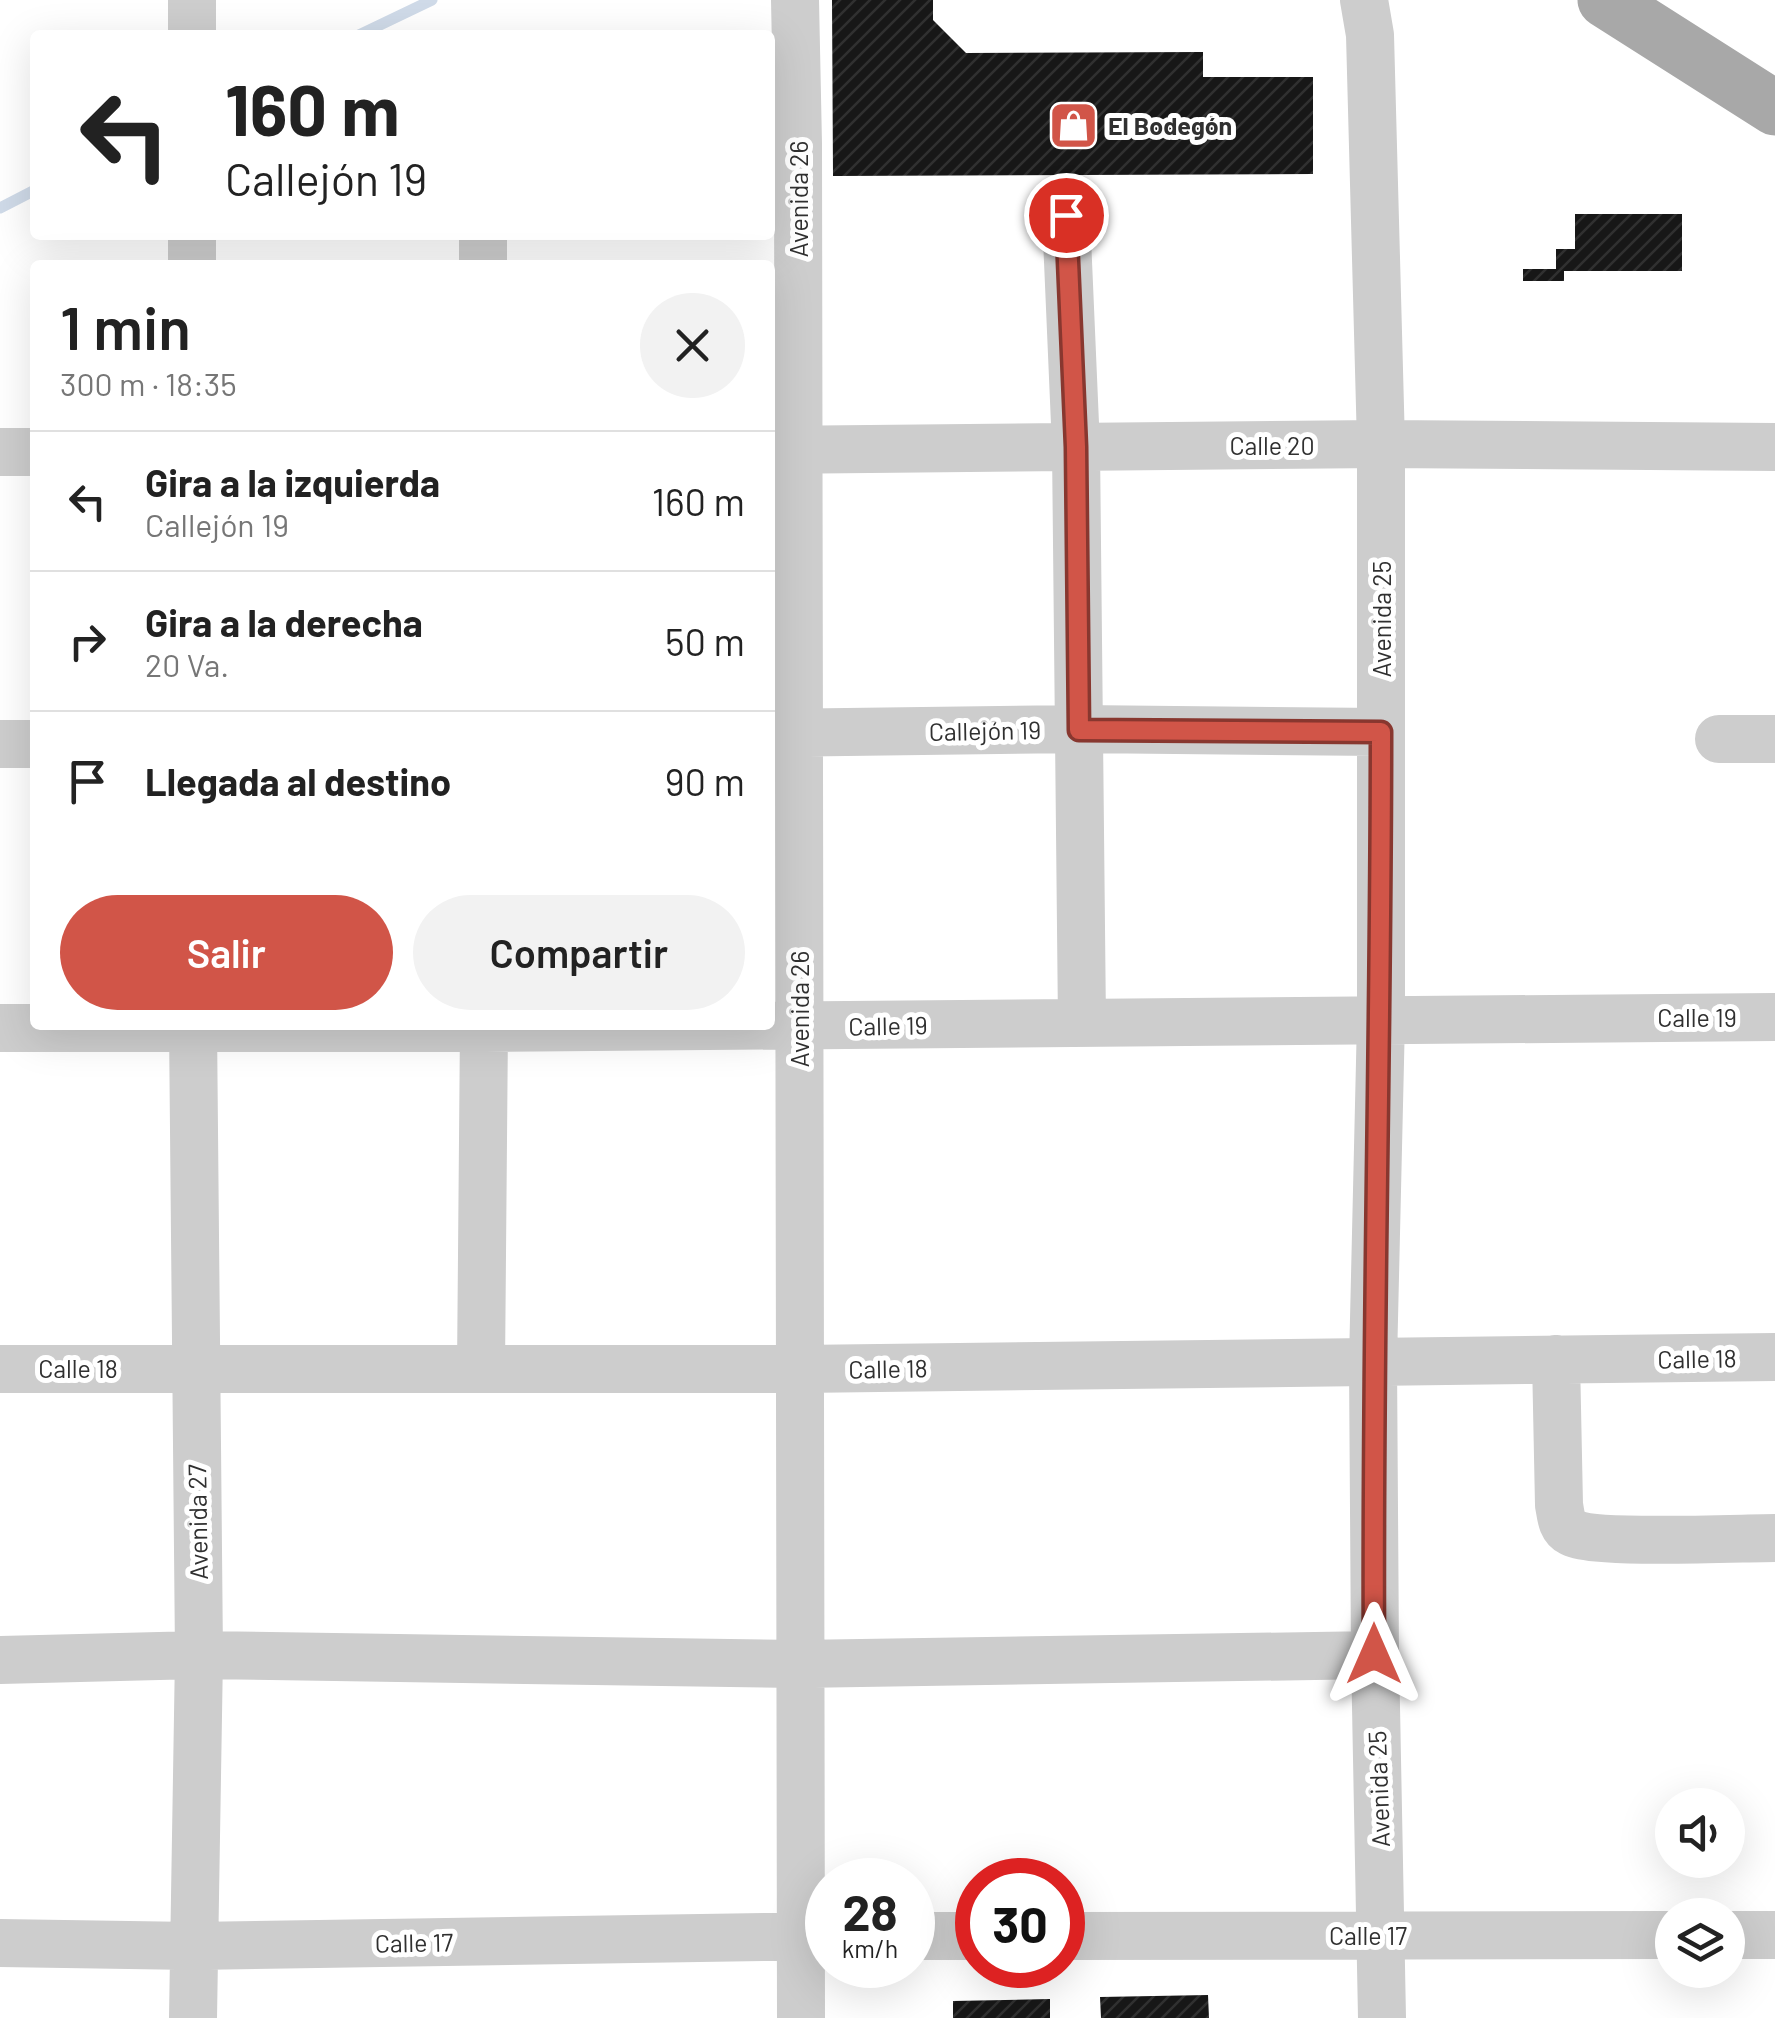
<!DOCTYPE html>
<html lang="es">
<meta charset="utf-8">
<style>
body{margin:0;font-family:Barlow,sans-serif;background:#f2f2f2;color:#222;height:100vh;display:flex;flex-direction:column;font-size:38px;white-space:nowrap}
*{box-sizing:border-box;margin:0}
p{font-size:32px;color:#767676}
.icon{flex:none;width:55px;height:55px;fill:none;stroke:currentColor;stroke-width:2;stroke-linecap:round;stroke-linejoin:round}
.map{position:relative;flex:1;overflow:hidden}
.sheet{position:absolute;left:30px;top:260px;width:745px;height:770px;display:flex;flex-direction:column;background:#fff;border-radius:10px;box-shadow:0 10px 40px #0002}
.sheet>*{flex:none}
.banner{position:absolute;left:30px;top:30px;width:745px;height:210px;border-radius:10px;box-shadow:0 10px 40px #0002;background:#fff;color:#222;overflow:hidden}
.buttons{position:absolute;left:1655px;top:1788px;display:grid;gap:20px}
.buttons a{display:grid;place-items:center;width:90px;height:90px;border-radius:50%;background:#fff;box-shadow:0 10px 40px #0002;font-size:50px}
.speed{position:absolute;left:805px;top:1858px;display:flex;gap:20px;font-size:50px;font-weight:700;text-align:center}
.speed>*{display:grid;place-content:center;width:130px;height:130px;border-radius:50%;background:#fff;box-shadow:0 10px 40px #0002;line-height:1}
.speed small{font-size:25px;font-weight:400}
.speed .limit{border:15px solid #d22;background:#fff;color:#111}
.pin{position:absolute;display:grid;place-items:center;width:85px;height:85px;color:#fff;margin:-42px;border:5px solid #fff;border-radius:50%;box-shadow:0 2px 10px #0007}
.me{position:absolute;width:110px;margin:-55px;rotate:0deg;stroke-linejoin:round;filter:drop-shadow(0 0 8px #0008)}
.turn{display:flex;align-items:center;gap:35px;height:210px;padding:0 30px;font-size:45px}
.turn .icon{width:130px;height:130px;stroke-width:2.5}
.turn b{display:block;font-size:70px;line-height:85px}
.round{display:grid;place-items:center;flex:none;width:105px;height:105px;border-radius:52px;background:#f2f2f2}
.overview{display:flex;align-items:center;justify-content:space-between;height:170px;padding:0 30px}
h1{font-size:60px;font-weight:600;line-height:75px}
.cta{display:flex;gap:20px;margin-top:auto;padding:20px 30px}
.cta a{flex:1;height:115px;border-radius:60px;background:#d15548;color:#fff;font-size:40px;font-weight:600;line-height:115px;text-align:center}
.cta a+a{background:#f2f2f2;color:#222}
ul{padding:0;list-style:none}
li{display:flex;align-items:center;gap:30px;height:140px;padding:0 30px;border-top:2px solid #e0e0e0}
li div{flex:1}
li b{display:block;font-size:38px}
li em{font-style:normal}
.map>svg:first-child{display:block}
.lines{fill:none;stroke-linecap:round;stroke-linejoin:round}
.stream{stroke:#cfdae8;stroke-width:11}
.building{fill:url(#building-hatch)}
.minor{stroke:#cdcdcd;stroke-width:48}
.major{stroke:#a8a8a8;stroke-width:55}
.route-casing{stroke:#88372f;stroke-width:25}
.route{stroke:#d15548;stroke-width:18}
.labels{text-anchor:middle;dominant-baseline:central;stroke-width:10;stroke-linejoin:round;paint-order:stroke}
.poi-label{font-size:25px;font-weight:bold;fill:#303030;stroke:#fff;text-anchor:start}
.street-label{font-size:25px;fill:#303030;stroke:#fff}
</style>
<div class="map">
<svg width="1775" height="2018" viewBox="0 0 1775 2018">
<defs>
<pattern id="building-hatch" width="6" height="6" patternUnits="userSpaceOnUse" patternTransform="scale(2.5)"><rect width="6" height="6" fill="#171717"/><path d="M-1 1l2-2M0 6l6-6M5 7l2-2" fill="none" stroke="#303030"/></pattern>
</defs>
<rect width="100%" height="100%" fill="#fff"/>
<g class="lines">
<path class="stream" d="M 359,35 L 432,0
M 0,208 L 35,190"/>
</g>
<path class="building" d="M 832,0 L 933,0 L 933,20 L 966,53 L 1203,52 L 1203,77 L 1313,77 L 1313,174 L 833,176 Z
M 1575,214 L 1682,214 L 1682,271 L 1564,271 L 1564,281 L 1523,281 L 1523,269 L 1556,269 L 1556,249 L 1575,249 Z
M 1208,1995 L 1209,2018 L 1101,2018 L 1100,1997 Z
M 1050,1999 L 1050,2018 L 953,2018 L 953,2001 Z"/>
<g class="lines">
<path class="minor" d="M 795,0 L 798,144 L 801,2018
M 1364,0 L 1370,35 L 1381,444 L 1381,1019 L 1373,1362 L 1375,1655 L 1382,2018
M 192,35 L 192,0
M 1066,215 L 1076,447 L 1082,1023
M 483,235 L 483,265
M 192,265 L 192,235
M 770,450 L 1381,444 L 1775,447
M 0,452 L 35,452
M 770,733 L 1079,729 L 1381,732
M 1719,739 L 1775,739
M 0,744 L 35,744
M 193,1025 L 199,1655 L 193,2018
M 0,1028 L 484,1028 L 1775,1017
M 1556,1359 L 1559,1505 C 1561,1515 1561,1527 1571,1532 C 1593,1545 1740,1538 1775,1538
M 0,1369 L 800,1369 L 1775,1357
M 481,1369 L 484,1025
M 0,1660 L 199,1655 L 798,1664 L 1375,1655
M 1728,1935 L 1775,1935
M 912,1936 L 978,1936
M 1062,1936 L 1672,1935
M 0,1943 L 193,1946 L 828,1936"/>
<path class="major" d="M 1605,0 L 1775,108"/>
</g>
<g class="lines">
<defs>
<path id="route" d="M 1066,215 L 1076,447 L 1079,730 L 1381,732 C 1381,1040 1372,1347 1374,1654"/>
</defs>
<use href="#route" class="route-casing"/>
<use href="#route" class="route"/>
</g>
<defs>
<symbol id="shop-square" viewBox="-11 -11 22 22"><rect x="-9" y="-9" width="18" height="18" rx="4" fill="#d15548" stroke="#fff"/><path d="M-5-2.5h2.3a2.7 3.5 0 0 1 5.4 0H5L5.5 6h-11ZM-1.5-2.5h3a1.5 2.3 0 0 0-3 0Z" fill="#fff"/></symbol>
</defs>
<g fill-rule="evenodd">
<use href="#shop-square" x="1046" y="98" width="55" height="55"/>
</g>
<g class="labels">
<g class="poi-label">
<text x="1108" y="125">El Bodegón</text>
</g>
<g class="street-label">
<text transform="translate(798 199) rotate(-90)">Avenida 26</text>
<text x="1272" y="445">Calle 20</text>
<text transform="translate(1381 619) rotate(-90)">Avenida 25</text>
<text transform="translate(985 730) rotate(-1)">Callejón 19</text>
<text transform="translate(799 1009) rotate(-90)">Avenida 26</text>
<text x="1697" y="1017">Calle 19</text>
<text transform="translate(888 1025) rotate(-1)">Calle 19</text>
<text transform="translate(1697 1358) rotate(-1)">Calle 18</text>
<text x="78" y="1368">Calle 18</text>
<text transform="translate(888 1368) rotate(-1)">Calle 18</text>
<text transform="translate(197 1522) rotate(-91)">Avenida 27</text>
<text transform="translate(1378 1789) rotate(-92)">Avenida 25</text>
<text x="1368" y="1935">Calle 17</text>
<text transform="translate(414 1942) rotate(-1)">Calle 17</text>
</g>
</g>
</svg>
<div class="buttons">
<a><svg class="icon" aria-label="sound" viewBox="0 0 24 24"><path d="M4 9h4l5-4v14l-5-4H4zM17 9q2 3 0 6"/></svg></a>
<a><svg class="icon" aria-label="layers" viewBox="0 0 24 24"><path d="M12 4l9 5-9 5-9-5zM3 14l9 5 9-5"/></svg></a>
</div>
<div class="speed"><div>28<small>km/h</small></div><div class="limit">30</div></div>
<div class="pin" style="left:1066px;top:215px;background:#d93025"><svg class="icon" aria-label="arrive" viewBox="0 0 24 24"><path d="M6 21V4h12l-3 4 3 4H6"/></svg></div>
<svg class="me" style="left:1374px;top:1654px" viewBox="-20 -20 40 40"><path d="M0-17L14 15 0 8-14 15z" fill="#d15548" stroke="#fff" stroke-width="4"/></svg>
<div class="banner">
<div class="turn"><svg class="icon" aria-label="left" viewBox="0 0 24 24"><path d="M17 20v-9H6M10 6l-5 5 5 5"/></svg><div><b>160 m</b>Callejón 19</div></div>
</div>
<section class="sheet">
<div class="overview"><div><h1>1 min</h1><p>300 m · 18:35</p></div><a class="round"><svg class="icon" aria-label="close" viewBox="0 0 24 24"><path d="M6 6l12 12M18 6L6 18"/></svg></a></div>
<ul>
<li><svg class="icon" aria-label="left" viewBox="0 0 24 24"><path d="M17 20v-9H6M10 6l-5 5 5 5"/></svg><div><b>Gira a la izquierda</b><p>Callejón 19</p></div><em>160 m</em></li>
<li><svg class="icon" aria-label="right" viewBox="0 0 24 24"><path d="M7 20v-9h11M14 6l5 5-5 5"/></svg><div><b>Gira a la derecha</b><p>20 Va.</p></div><em>50 m</em></li>
<li><svg class="icon" aria-label="arrive" viewBox="0 0 24 24"><path d="M6 21V4h12l-3 4 3 4H6"/></svg><div><b>Llegada al destino</b></div><em>90 m</em></li>
</ul>
<div class="cta"><a>Salir</a><a>Compartir</a></div>
</section>
</div>
